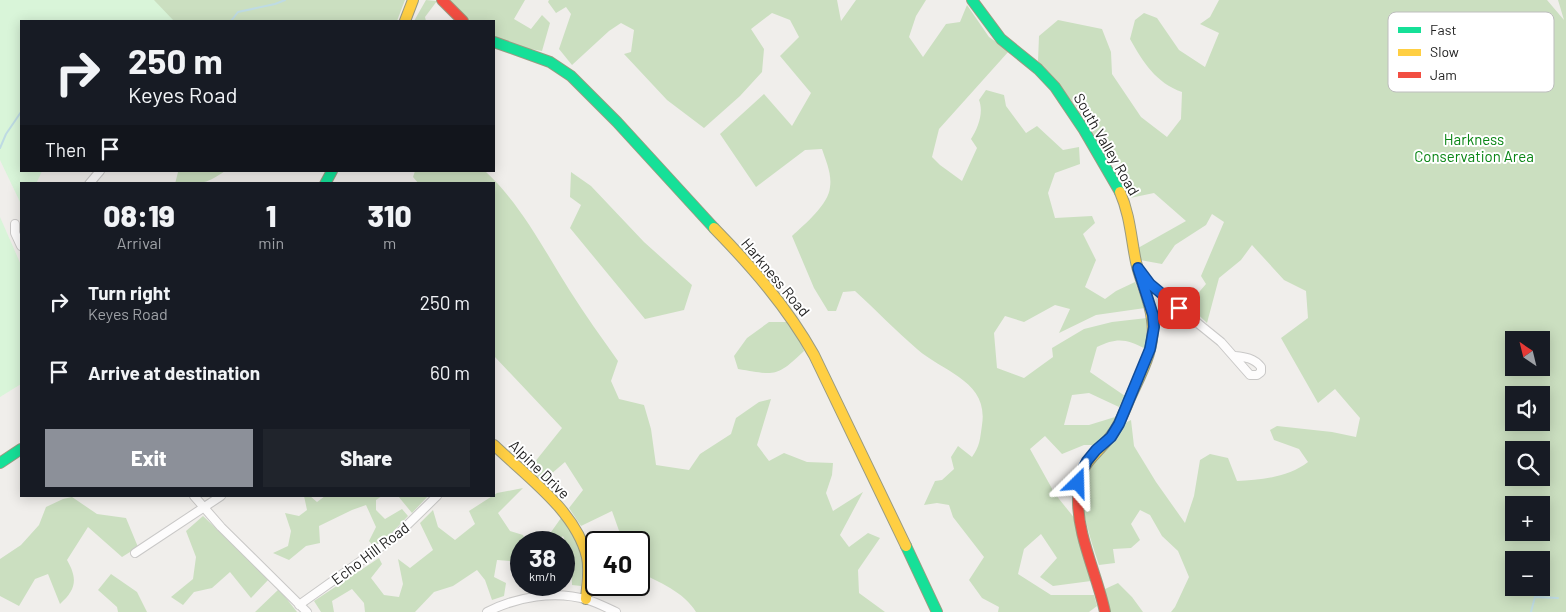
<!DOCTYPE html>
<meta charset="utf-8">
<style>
body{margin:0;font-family:Barlow,sans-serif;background:#20242c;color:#f1f3f6;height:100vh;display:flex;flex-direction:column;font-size:19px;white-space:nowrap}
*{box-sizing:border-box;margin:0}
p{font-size:16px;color:#9ea1a6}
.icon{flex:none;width:28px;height:28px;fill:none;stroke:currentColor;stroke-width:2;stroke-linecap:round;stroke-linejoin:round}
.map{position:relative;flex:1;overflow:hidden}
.details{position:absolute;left:20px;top:182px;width:475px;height:315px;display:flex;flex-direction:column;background:#171b24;border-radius:0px;box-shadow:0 2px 12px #0003}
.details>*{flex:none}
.hud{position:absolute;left:20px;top:20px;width:475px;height:152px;border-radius:0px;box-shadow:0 2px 12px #0003;background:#171b24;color:#f1f3f6;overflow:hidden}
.needle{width:32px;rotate:325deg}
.controls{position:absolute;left:1505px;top:331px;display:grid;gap:10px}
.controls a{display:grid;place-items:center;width:45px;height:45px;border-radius:0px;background:#171b24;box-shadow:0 2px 12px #0003;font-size:25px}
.speed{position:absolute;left:510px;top:531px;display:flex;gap:10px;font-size:25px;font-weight:700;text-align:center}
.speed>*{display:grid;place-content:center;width:65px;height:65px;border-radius:50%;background:#171b24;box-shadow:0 2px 12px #0003;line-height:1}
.speed small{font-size:12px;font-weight:400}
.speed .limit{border:2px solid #111;border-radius:8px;background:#fff;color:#111}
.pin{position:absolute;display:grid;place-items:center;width:42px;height:42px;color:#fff;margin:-21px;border-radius:10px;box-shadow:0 2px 8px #0006}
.me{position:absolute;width:55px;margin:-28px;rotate:22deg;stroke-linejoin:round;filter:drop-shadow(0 0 4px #0008)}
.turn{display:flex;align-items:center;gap:18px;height:105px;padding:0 25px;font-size:22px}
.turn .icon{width:65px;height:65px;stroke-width:2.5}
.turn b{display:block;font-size:35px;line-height:42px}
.then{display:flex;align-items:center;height:48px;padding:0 25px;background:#0003;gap:10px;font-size:19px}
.eta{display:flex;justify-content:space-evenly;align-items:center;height:85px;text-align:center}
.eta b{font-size:30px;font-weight:800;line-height:35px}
.primary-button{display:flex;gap:10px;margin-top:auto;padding:10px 25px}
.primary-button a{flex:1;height:58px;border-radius:0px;background:#8c9099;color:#fff;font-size:20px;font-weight:800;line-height:58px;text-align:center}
.primary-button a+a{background:#20242c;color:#f1f3f6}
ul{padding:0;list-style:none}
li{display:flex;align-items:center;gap:15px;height:70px;padding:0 25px}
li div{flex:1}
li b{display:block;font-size:19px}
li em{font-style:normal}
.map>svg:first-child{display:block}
.forest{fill:#cbdfc0;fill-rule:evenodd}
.park{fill:#d9f5d9}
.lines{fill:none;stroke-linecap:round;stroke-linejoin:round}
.stream{stroke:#bedbe3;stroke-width:2}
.street-casing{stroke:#c9c8c7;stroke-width:10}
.fast-casing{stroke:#999b81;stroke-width:12}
.slow-casing{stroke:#999b81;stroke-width:12}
.jam-casing{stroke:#999b81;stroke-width:12}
.street{stroke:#fdfcfc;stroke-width:8}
.fast{stroke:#16e098;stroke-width:10}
.slow{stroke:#ffcf43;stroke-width:10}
.jam{stroke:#f24e42;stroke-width:10}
.route-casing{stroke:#114b97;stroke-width:12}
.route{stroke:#1a73e8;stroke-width:9}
.labels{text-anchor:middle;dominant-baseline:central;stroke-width:4;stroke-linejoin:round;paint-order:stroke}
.park-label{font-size:15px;fill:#0a8615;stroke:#fff}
.street-label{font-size:15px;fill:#222;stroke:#fff}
.key{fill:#fff;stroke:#bdbdbd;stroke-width:1}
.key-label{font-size:14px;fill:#222}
</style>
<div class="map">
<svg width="1566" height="612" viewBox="0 0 1566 612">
<rect width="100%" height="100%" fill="#f0eeeb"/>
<path class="forest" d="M 0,0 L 405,0 L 397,21 L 21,21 Z
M 426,0 L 437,1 L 425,17 L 426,21 L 414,21 Z
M 449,0 L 525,0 L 514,19 L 531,29 L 542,15 L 550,23 L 542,51 L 524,48 L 494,37 L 494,21 L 468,21 Z
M 549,0 L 837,0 L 841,21 L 856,0 L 926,0 L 916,16 L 909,37 L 923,57 L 946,24 L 960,22 L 967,5 L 989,37 L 1009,51 L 939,129 L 932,157 L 940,165 L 962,181 L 977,148 L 971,139 C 978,128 984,113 979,100 L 986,90 L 1004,95 L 1006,106 L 1026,133 L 1037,126 L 1063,150 L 1079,147 L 1080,164 L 1055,173 L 1048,193 L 1055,218 L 1092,216 L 1095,223 L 1083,234 L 1096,260 L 1085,287 L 1105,299 L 1116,291 L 1135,282 L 1145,308 L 1096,315 L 1059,333 L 1070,309 L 1055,305 L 1024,322 L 1005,316 L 994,333 L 997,368 L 1024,378 L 1053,357 L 1052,348 L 1084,329 L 1112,322 L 1147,318 L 1146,349 C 1127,339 1117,337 1097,347 L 1090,372 L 1125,396 L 1119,407 L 1089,393 L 1072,395 L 1064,425 L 1089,425 L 1115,417 L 1109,432 L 1098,445 L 1084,445 L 1062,454 L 1045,436 L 1030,449 L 1055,494 L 1076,520 L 1084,545 L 1091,581 L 1053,586 L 1040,577 L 1057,558 L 1041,534 L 1024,549 L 1018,574 L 1051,595 L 1094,595 L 1097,606 L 1089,612 L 998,612 L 999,607 L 982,598 L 969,580 L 984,557 L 953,517 L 949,505 L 937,503 L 924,505 L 935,481 L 942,480 L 954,469 L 951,457 L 958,446 L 972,457 C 980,446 980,439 982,425 C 989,381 943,372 917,349 C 896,331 876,310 855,291 L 843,292 L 836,311 L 828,311 L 814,288 L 792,236 C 804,225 829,204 830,187 C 832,174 826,161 822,149 L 805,150 L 756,187 L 720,134 L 764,94 L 792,126 L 811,93 L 780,56 L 799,37 L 790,20 L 772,13 L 751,29 L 764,49 L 762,72 L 740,96 L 704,128 L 667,100 L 624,54 L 631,52 L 634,30 L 621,23 L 609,31 L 572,65 L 559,49 L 571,14 L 566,7 L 556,13 L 548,2 Z
M 1219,0 L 1547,0 L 1564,20 L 1558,0 L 1566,0 L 1566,612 L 1171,612 L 1175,607 L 1189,577 L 1178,551 L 1162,536 L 1150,515 L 1140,510 L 1131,524 L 1140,540 L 1131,548 L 1113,549 L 1115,563 L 1099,565 C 1093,547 1078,503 1083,485 C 1087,469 1097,457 1106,444 C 1114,435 1120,425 1131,420 L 1134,446 L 1156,482 L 1185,523 L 1194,496 L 1200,460 L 1210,454 L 1228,458 L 1237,481 C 1261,480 1289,477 1308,462 L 1299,449 L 1274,440 L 1270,430 L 1277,426 L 1332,432 L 1356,437 L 1360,418 L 1335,389 L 1318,403 L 1281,338 L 1308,318 L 1306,291 L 1284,280 L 1252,245 L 1241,260 L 1219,278 L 1207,323 L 1188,305 L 1206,284 L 1201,276 L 1224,222 L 1212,214 L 1206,225 L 1175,245 L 1162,264 L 1140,260 L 1138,248 L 1186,221 L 1154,193 L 1130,198 L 1120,164 L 1096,138 L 1077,107 L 1038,61 L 1039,36 L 1058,20 L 1102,29 L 1111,52 L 1112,74 L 1141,117 L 1167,137 L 1181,119 L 1182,92 C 1156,83 1143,62 1130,39 L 1135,20 L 1144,13 L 1157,18 L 1179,50 L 1205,67 L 1219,33 L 1200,24 L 1210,17 ZM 1514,340 L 1541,340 L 1541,368 L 1514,368 ZM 1514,395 L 1541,395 L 1541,422 L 1514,422 ZM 1514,450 L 1541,450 L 1541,478 L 1514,478 ZM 1514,505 L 1541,505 L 1541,532 L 1514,532 ZM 1514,560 L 1541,560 L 1541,588 L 1514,588 Z
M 179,171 L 225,171 C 205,185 199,184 175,184 L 178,172 Z
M 415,171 L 485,171 C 521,204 544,250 570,291 C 585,315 602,338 618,361 L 611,381 L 619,399 L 644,405 L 651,429 L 656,465 L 689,470 L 700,454 L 731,434 L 736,418 L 759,402 L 771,399 L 757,445 L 769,461 L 784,453 L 807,462 L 833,463 L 832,475 L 826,493 L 833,511 L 863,492 L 840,535 L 849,547 L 868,533 L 880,538 L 858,570 L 859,593 L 885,612 L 696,612 C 684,592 659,582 639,572 L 639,542 L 623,542 L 612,511 L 581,526 L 569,508 L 583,490 L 565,462 L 543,481 L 530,468 L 562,428 L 494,356 L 494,184 L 419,184 L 413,177 Z
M 571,172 L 591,186 L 644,242 L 692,285 L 684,310 L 645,319 L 570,228 L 581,205 L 570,197 Z
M 769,322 L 788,322 L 796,330 L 804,351 C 776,378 775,375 738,369 L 734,356 L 747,338 Z
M 523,488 L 498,513 L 510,531 L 523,535 L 526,542 L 521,542 L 521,562 L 497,560 L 494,577 L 506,583 L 504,596 L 492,600 L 485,580 L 477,570 L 453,586 L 434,592 L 415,612 L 365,612 L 364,603 L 352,589 L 332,601 L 334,612 L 321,612 L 314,601 L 379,558 L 382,564 L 371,578 L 384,595 L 399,597 L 403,584 L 398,559 L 410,568 L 433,550 L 420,523 L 433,510 L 438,527 L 455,540 L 475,524 L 469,511 L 497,493 Z
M 304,496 L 310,496 L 317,502 L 325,496 L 382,496 L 376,500 L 376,510 L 385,519 L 402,509 L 408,516 L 388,537 L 375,548 L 369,541 L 376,527 L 366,505 L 352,510 L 319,526 L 320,543 L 306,546 L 289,560 L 273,553 L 288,546 L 291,531 L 285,513 L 299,516 L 307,510 Z
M 398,496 L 428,496 L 412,513 Z
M 72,497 L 97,514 L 126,518 L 138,547 L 122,557 L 88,527 L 67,560 C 78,579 76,590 60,604 L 48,574 L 35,579 L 19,606 L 0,596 L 0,559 L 21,545 L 39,525 L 46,507 L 63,499 Z
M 203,516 L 269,579 L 251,598 L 230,572 L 212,588 L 194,592 L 183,605 L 171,597 L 193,579 L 196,557 L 186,531 Z
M 561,518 L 575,538 L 583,562 L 581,586 L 572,585 L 571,559 L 563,536 L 557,542 L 544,542 Z
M 111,574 L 137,592 L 147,612 L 118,612 L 117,607 L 98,590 Z
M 1118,583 L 1132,597 L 1143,612 L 1108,612 L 1105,589 Z
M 279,589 L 297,612 L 255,612 Z"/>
<path class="park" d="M 0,0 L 154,0 L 174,21 L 21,21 L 21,171 L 42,171 L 36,184 L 21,184 L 21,204 L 0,160 Z
M 0,217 L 21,265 L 21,384 L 0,397 Z"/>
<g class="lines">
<path class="stream" d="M 231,21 L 238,12 L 275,4 L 285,0
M 0,148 L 6,134 L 21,112
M 1531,612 L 1535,597 L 1558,598"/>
<defs>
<path id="street" d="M 89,184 L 100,171
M 15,224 L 15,233 L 21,246
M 1141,273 L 1153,287 L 1221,342 L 1250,375 L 1257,375 L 1261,372 L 1261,367 C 1254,358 1245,357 1235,356
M 194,496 L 221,527 L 307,612
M 135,553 L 221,496
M 299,605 L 396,536 L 437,496
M 487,612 C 516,597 555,590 588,600 C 598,603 607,608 616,612"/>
<path id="fast" d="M 972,0 L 1001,39 L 1038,69 L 1055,87 L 1084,130 L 1120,192
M 494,42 L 550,62 L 571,76 L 617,122 L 714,228
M 325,184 L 332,171
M 0,463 L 21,449
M 906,546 L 937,612"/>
<path id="slow" d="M 405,21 L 413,0
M 714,228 C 752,267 787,307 814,355 L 906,546
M 494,445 C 526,476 576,511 587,557 C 590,570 587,585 586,599
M 1078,497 C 1078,459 1097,458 1115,430 C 1122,419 1126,407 1131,396 C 1142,372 1156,347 1152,320 C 1150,300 1140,281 1136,262 C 1131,238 1130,215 1120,192"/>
<path id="jam" d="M 442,0 L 463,21
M 1078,497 C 1077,536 1097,574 1105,612"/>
</defs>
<use href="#street" class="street-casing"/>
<use href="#fast" class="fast-casing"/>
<use href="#slow" class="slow-casing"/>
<use href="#jam" class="jam-casing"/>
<use href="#street" class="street"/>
<use href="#fast" class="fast"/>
<use href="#slow" class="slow"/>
<use href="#jam" class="jam"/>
</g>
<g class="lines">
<defs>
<path id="route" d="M 1078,483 L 1081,473 L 1087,461 L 1096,450 L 1111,437 L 1119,424 L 1150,349 L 1154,327 L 1153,315 L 1138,268 L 1150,284 L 1179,308"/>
</defs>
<use href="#route" class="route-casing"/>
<use href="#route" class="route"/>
</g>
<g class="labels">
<g class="park-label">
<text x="1474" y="139">Harkness<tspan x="1474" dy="17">Conservation Area</tspan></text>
</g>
<g class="street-label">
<text transform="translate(1107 144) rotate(60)">South Valley Road</text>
<text transform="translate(776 277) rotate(50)">Harkness Road</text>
<text transform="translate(540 469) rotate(44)">Alpine Drive</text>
<text transform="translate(370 553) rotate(-37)">Echo Hill Road</text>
</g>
</g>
<rect x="1388" y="12" width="166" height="80" rx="8" class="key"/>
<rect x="1398" y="27" width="23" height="6" fill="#16e098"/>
<rect x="1398" y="49" width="23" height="7" fill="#ffcf43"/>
<rect x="1398" y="72" width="23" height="6" fill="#f24e42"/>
<g class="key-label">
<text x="1430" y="35">Fast</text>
<text x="1430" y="57">Slow</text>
<text x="1430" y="80">Jam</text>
</g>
</svg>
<div class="controls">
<a><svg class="needle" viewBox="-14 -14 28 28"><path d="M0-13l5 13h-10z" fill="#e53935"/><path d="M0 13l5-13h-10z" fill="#9ea1a6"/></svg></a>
<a><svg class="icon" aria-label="sound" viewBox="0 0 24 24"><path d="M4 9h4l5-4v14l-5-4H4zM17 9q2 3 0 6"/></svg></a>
<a><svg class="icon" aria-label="search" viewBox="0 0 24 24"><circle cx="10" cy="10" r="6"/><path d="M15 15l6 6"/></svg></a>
<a>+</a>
<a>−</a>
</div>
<div class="speed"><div>38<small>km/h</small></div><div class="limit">40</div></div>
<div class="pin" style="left:1179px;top:308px;background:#d93025"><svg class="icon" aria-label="arrive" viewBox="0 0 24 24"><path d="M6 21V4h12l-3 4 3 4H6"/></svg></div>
<svg class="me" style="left:1078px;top:483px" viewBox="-20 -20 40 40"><path d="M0-17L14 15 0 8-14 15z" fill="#1a73e8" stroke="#fff" stroke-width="4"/></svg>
<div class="hud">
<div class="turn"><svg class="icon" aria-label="right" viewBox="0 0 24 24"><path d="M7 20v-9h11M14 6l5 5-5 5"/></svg><div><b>250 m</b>Keyes Road</div></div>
<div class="then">Then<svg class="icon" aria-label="arrive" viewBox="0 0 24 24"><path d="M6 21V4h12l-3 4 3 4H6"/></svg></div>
</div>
<section class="details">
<div class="eta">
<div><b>08:19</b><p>Arrival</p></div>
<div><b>1</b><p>min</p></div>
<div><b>310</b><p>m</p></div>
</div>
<ul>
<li><svg class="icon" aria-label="right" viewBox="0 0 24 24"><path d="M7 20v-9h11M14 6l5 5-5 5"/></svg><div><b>Turn right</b><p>Keyes Road</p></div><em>250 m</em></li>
<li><svg class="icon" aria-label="arrive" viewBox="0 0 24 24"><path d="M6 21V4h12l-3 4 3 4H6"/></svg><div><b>Arrive at destination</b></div><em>60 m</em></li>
</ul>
<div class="primary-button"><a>Exit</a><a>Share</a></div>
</section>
</div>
